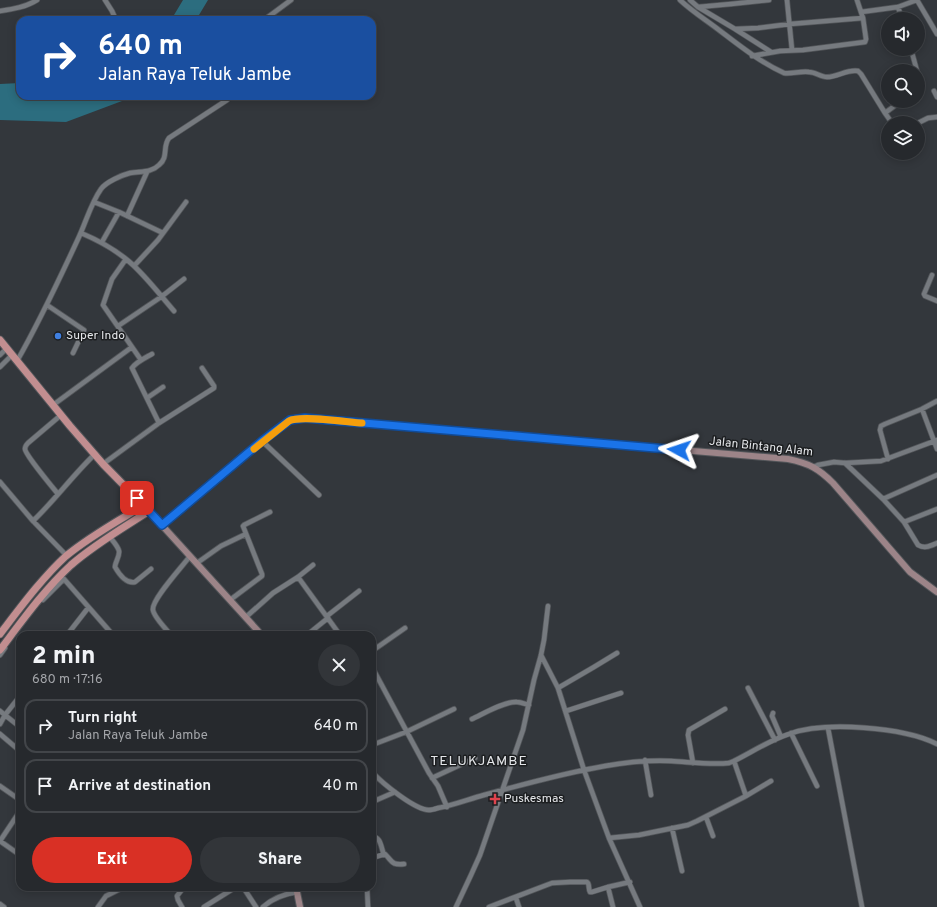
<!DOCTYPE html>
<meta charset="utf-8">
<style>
body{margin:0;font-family:Overpass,sans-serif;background:#323539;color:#f1f3f6;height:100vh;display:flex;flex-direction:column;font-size:15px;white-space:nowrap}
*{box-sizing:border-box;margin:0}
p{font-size:13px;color:#a4a6aa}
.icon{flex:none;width:22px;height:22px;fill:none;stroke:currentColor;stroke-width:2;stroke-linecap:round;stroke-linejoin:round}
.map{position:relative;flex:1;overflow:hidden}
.sheet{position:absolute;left:16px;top:631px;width:360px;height:260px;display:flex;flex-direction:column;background:#26292d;border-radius:12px;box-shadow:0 2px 10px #0003,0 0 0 1px #424549}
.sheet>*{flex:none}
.top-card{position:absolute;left:16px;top:16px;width:360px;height:84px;border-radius:12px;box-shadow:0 2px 10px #0003,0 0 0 1px #424549;background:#1a4fa0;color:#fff;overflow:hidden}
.fabs{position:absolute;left:881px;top:12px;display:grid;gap:8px}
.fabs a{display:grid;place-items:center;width:44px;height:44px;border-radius:50%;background:#26292d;box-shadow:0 2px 10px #0003,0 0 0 1px #424549;font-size:20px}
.pin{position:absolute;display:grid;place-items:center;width:34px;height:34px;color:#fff;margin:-17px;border-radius:8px;box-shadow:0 2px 6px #0006}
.me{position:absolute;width:44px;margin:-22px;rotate:275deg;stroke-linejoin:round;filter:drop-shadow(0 0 3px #0008)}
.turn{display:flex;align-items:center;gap:14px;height:84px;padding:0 16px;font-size:18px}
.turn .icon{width:52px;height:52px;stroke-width:2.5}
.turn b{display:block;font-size:28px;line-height:34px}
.round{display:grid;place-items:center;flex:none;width:42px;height:42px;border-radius:21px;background:#323539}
.overview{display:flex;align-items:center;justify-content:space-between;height:68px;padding:0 16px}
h1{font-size:24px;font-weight:800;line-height:30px}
.cta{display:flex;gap:8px;margin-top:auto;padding:8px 16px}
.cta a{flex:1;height:46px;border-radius:24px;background:#d93025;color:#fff;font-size:16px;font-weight:800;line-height:46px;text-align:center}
.cta a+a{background:#323539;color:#f1f3f6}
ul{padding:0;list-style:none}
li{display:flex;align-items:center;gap:12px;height:54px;margin:0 8px 6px;padding:0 8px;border:2px solid #424549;border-radius:12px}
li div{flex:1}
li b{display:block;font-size:15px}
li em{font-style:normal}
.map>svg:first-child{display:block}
.water{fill:#2c6d7f}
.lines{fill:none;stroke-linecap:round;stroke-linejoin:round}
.street-casing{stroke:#53565a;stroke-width:6}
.secondary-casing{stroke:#53565a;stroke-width:8}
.primary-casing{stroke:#53565a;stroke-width:9}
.street{stroke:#767a7f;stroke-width:4.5}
.secondary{stroke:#9c8488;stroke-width:6}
.primary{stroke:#c28e90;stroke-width:7}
.route-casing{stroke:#114b97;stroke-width:10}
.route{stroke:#1a73e8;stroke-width:7}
.slow{stroke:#f59e0b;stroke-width:7}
.shop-dot{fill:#3f7fe0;stroke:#1c1e20;stroke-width:1.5}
.health-dot{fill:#e0444e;stroke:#1c1e20;stroke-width:1.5}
.labels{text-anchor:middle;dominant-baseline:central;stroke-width:3;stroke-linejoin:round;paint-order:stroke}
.poi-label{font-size:12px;fill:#e4e6e9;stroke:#1c1e20;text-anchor:start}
.street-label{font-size:12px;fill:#e4e6e9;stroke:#1c1e20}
.quarter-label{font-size:14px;letter-spacing:1px;fill:#e4e6e9;stroke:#1c1e20}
</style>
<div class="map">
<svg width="937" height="907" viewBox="0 0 937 907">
<rect width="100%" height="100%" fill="#33373c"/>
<path class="water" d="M 183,0 L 208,0 L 196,20 L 171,20 Z
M 20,83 L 20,96 L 132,96 L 130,98 L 66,122 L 0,120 L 0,84 Z"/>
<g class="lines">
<defs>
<path id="street" d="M 105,0 L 112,11 L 116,20
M 680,0 C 693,12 706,20 719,30 C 740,46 760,62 784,73 C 792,74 800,71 809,72 C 815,72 821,77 827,77 C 838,77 847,69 858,71 L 861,74 L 885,113 L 892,123
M 690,0 L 698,7 L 735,29 L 758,28 L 790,24 L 863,18
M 787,0 L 792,50
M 917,0 L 937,34
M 698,7 L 731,4 L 769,0
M 898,7 L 902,19
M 0,11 C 13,9 26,7 37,0
M 861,12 L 898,7 L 917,0
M 264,20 L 291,0
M 735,29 L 771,52
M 911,49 L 917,71
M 752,56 L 780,51 L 803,50 L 865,42 L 866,39 L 863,18 L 857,0
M 918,73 L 920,79 L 918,86
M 934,91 L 937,97
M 885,113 L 901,101
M 918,123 L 928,118 L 937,117
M 94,202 L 119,212 L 163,233
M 127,216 L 147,172
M 81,233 C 100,241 118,251 133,265 C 148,279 161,296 174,311
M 102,242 L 119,212
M 126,259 L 112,279 L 103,305 L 141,360
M 134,266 L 158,240 L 186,202
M 932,275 L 924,294 L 925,296 L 937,301
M 47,305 L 84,330 L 73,353
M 118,326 L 161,297 L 184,279
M 152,354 C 145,358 136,362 132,368 L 159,423
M 0,355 L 7,348
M 17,361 C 40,321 59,280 78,239 C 86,222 91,203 101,189 C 106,182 122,175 130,173 C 141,171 151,173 159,165 C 169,157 162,147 169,138 L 227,100 L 231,96
M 0,367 L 12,355
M 147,398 L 163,387
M 53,405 L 132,347
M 922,409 L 937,449
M 262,441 L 319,495
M 888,459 L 880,430 L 881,426 L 885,424 L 922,409 L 937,401
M 845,463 L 883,499 L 904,522 L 918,545 C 925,549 930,546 937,543
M 103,464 L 159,423 L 214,388 L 214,386 L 202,368
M 814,467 L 818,465 L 834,462 L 845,463 L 881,461 L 937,440
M 0,482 L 33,521 C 55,500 73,475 95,454
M 58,494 C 53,488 25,454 25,449 C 25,446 26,445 28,443 L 61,415
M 883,499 L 937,475
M 33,521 L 67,556
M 904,522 L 937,509
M 109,536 C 112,540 118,546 119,551 C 120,556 115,562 115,567 C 119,574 126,584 135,582 L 151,569
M 197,563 L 221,546 L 246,534
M 298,577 L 340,635
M 64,579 L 113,635
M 43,600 L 64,579 L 62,579 L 60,580 L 58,579
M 230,600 L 262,576 L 262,574 L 243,526 L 244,525 L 270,512
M 327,616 L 359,591
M 246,617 L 273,593 L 298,577 L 313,565
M 67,635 L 88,608
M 171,635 C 166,629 154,617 153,610 C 151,600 183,566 190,556
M 253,635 L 258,631 L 264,635
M 307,635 L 328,618
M 372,651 L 405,628
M 0,655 L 5,648
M 541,655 L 558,688 L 584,770 L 609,838 L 640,907
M 372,667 L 429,773 L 438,786 L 447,807
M 558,688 L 594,667 L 617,653
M 748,688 L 775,740
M 0,711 L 20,727
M 566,711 L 621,693
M 773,713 L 772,716 L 781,737
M 472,719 C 483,714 505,701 517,702 C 521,702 525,704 529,705
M 0,724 L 5,715 L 20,696
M 828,728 L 862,907
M 791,733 L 817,786
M 0,734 L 20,751
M 372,745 L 406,732 L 454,709
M 645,760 L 651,795
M 734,761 L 746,796
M 693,763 L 688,735 L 689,730 L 725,709
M 372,772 C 382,783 415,810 429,810 C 432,810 435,809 438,808 C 454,805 469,799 484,795 C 524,784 564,773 605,766 C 627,762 649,760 671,761 C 690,762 710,765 729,763 L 734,761 C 752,752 770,740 789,734 C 825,721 903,727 937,744
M 432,778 L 475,758
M 0,786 L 20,800
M 372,802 L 395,792
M 706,817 L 713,836
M 672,828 L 682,871
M 372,837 C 381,836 381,848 384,855
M 609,838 L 639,835 L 688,825 L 697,821 L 746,796 L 771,781
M 0,841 L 20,811
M 0,841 L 20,855
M 372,858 L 385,854 C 393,862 391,865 404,864
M 243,887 L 256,907
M 367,887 L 368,907
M 608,887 L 613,907
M 516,898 L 519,907
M 0,904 L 4,907
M 98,907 L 106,896 L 124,887
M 182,907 L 178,900 L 177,896 L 184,887
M 204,907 L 236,887
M 263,907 C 273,898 284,894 297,892
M 456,907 L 471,875 L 480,855 L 523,730 L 534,680 L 541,655 L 544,640 L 548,606
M 489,907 L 552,883 L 570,882 L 587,882 C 590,884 588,889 590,892 L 592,892 L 608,887 L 630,882"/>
<path id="secondary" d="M 149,511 L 258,631 L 260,635
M 162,525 L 262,441 L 289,421 L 293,419 L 305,418 L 788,459 C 809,463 819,469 833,483 L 910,572 L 937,592
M 296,887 L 300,907"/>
<path id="primary" d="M 0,340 L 70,426 L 103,464 L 149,511 C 123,528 95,544 71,565 C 44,590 22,621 0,650
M 0,634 C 20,608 42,578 66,556 C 90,536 118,521 144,505"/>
</defs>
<use href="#street" class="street-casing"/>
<use href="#secondary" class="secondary-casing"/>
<use href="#primary" class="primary-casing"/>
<use href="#street" class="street"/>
<use href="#secondary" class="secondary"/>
<use href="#primary" class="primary"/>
</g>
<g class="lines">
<defs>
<path id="route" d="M 137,498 L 162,525 L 262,441 L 290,420 L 305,418 L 679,450"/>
</defs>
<use href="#route" class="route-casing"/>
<use href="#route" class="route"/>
<path class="slow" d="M 254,449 L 289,421 C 300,415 347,422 362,423"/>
</g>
<circle class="shop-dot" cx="58" cy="336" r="4"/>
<path class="health-dot" d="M493 793h4v4h4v4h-4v4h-4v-4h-4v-4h4z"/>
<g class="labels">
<g class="poi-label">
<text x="66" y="336">Super Indo</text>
<text x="504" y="799">Puskesmas</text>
</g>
<g class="street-label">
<text transform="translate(761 447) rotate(6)">Jalan Bintang Alam</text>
</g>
<g class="quarter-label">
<text x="479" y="761">TELUKJAMBE</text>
</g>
</g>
</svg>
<div class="fabs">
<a><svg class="icon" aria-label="sound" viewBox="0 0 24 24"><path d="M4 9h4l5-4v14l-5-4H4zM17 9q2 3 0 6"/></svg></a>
<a><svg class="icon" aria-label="search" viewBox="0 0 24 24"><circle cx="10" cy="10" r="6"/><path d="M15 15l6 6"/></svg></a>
<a><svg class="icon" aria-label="layers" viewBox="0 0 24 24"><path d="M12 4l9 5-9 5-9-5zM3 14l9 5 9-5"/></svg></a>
</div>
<div class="pin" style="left:137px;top:498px;background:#d93025"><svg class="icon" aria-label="arrive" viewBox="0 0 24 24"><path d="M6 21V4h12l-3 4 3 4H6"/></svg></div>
<svg class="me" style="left:679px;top:450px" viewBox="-20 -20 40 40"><path d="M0-17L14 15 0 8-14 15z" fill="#1a73e8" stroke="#fff" stroke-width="4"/></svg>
<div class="top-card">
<div class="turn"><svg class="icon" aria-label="right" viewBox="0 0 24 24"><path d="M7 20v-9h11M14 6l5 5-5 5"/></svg><div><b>640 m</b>Jalan Raya Teluk Jambe</div></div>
</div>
<section class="sheet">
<div class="overview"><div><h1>2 min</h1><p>680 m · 17:16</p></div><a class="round"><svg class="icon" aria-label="close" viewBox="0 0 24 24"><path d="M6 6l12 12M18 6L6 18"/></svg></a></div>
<ul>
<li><svg class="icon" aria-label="right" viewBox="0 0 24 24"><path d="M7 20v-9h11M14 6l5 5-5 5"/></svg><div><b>Turn right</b><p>Jalan Raya Teluk Jambe</p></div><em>640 m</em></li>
<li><svg class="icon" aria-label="arrive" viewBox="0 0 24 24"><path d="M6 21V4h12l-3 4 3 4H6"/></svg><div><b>Arrive at destination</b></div><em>40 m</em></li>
</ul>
<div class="cta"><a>Exit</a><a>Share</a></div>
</section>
</div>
